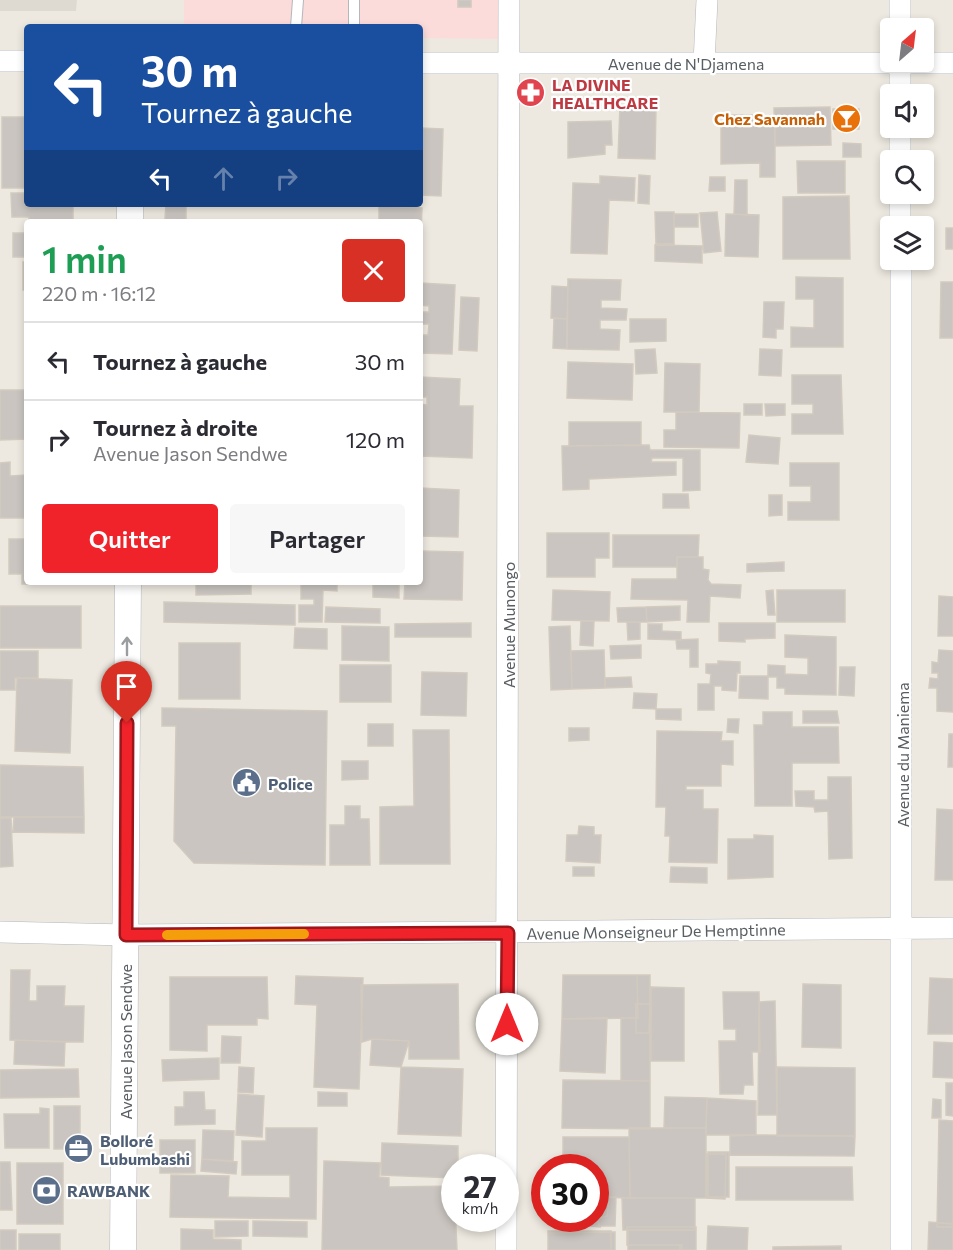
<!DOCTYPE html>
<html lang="fr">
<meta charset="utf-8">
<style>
body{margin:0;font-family:Commissioner,sans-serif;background:#f7f7f7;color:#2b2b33;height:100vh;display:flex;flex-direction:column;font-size:22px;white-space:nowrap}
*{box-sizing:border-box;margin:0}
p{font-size:20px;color:#7c7c81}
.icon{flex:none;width:33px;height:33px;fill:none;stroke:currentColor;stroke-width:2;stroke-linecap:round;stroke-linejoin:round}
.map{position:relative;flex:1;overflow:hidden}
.side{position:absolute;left:24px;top:219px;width:399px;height:366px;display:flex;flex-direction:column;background:#fff;border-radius:6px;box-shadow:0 3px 9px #0003}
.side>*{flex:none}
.guide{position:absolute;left:24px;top:24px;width:399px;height:183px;border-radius:6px;box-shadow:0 3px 9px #0003;background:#1a4fa0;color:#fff;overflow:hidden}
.needle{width:39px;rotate:28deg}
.buttons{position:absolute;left:880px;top:18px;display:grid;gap:12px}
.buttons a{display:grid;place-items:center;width:54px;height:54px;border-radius:6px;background:#fff;box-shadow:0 3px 9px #0003;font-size:30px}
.speed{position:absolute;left:441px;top:1154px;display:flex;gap:12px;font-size:30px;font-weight:700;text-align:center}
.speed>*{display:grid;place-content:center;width:78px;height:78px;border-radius:50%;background:#fff;box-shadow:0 3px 9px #0003;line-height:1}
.speed small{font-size:15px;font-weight:400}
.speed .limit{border:9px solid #d22;background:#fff;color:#111}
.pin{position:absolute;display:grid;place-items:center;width:51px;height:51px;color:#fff;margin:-62px -26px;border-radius:50% 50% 50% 0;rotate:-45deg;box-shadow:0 0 6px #0007}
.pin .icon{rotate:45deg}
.me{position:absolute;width:66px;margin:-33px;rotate:0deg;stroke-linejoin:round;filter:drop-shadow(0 0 4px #0008)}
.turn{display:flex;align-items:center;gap:21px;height:126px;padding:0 18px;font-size:27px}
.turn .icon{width:78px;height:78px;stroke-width:2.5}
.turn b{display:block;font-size:42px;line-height:51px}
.lanes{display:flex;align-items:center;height:57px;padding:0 18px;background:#0003;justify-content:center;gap:30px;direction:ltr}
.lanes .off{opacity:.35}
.round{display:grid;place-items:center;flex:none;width:63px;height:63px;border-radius:6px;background:#f7f7f7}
.headline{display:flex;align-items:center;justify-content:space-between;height:102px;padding:0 18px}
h1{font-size:36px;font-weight:600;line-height:45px;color:#1e9e55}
.action{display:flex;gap:12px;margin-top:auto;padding:12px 18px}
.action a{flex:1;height:69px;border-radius:6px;background:#f0232b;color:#fff;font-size:24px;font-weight:600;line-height:69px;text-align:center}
.action a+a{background:#f7f7f7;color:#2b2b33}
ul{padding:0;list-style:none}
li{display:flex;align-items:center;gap:18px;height:78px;padding:0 18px;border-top:2px solid #e1e1e2}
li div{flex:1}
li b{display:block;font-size:22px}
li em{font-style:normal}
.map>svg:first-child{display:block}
.education{fill:#dfdad1}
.medical{fill:#fcdbdb}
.building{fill:#cac5c0;stroke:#d2cabf;stroke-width:1.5}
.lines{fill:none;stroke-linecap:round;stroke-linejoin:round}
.service-casing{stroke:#b3b8bc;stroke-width:12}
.minor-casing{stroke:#b3b8bc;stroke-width:22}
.tertiary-casing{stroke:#b3b8bc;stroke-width:27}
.service{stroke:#fff;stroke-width:10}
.minor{stroke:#fff;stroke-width:21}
.tertiary{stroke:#fff;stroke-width:26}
.oneway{stroke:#9b9ea1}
.route-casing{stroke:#9c171c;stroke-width:15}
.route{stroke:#f0232b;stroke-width:10}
.slow{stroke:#f59e0b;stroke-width:10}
.labels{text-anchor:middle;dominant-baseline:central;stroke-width:4.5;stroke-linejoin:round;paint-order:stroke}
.street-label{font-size:16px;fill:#595e62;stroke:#fff}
.health-label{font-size:16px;font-weight:bold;fill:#be3a42;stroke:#fff;text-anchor:start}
.food-label{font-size:16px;font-weight:bold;fill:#c56008;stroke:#fff;text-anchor:end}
.service-label{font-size:16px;font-weight:bold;fill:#4e5e75;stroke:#fff;text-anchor:start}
</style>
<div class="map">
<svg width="953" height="1250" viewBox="0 0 953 1250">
<rect width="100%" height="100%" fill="#ede9e0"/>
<path class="education" d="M 0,0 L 77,0 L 76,11 L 0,11 Z"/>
<path class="medical" d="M 184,0 L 500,0 L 500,39 L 420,38 L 420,27 L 184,27 Z"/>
<path class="building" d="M 458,0 L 471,0 L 471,7 L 458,7 Z
M 620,106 L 656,107 L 655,159 L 618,158 Z
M 830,107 L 831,145 L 775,146 L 774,108 Z
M 833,109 L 859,109 L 859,129 L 833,129 Z
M 730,115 L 761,115 L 761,120 L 775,120 L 775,177 L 760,177 L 760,163 L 721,164 L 721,122 L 730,122 Z
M 2,117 L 27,117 L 27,188 L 2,188 Z
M 611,121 L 612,145 L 605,145 L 605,154 L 568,158 L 568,122 Z
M 420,128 L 443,129 L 441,196 L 420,195 Z
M 843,143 L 861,144 L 861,157 L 843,157 Z
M 797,161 L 845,161 L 845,193 L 798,193 Z
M 639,175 L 650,176 L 649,204 L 638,203 Z
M 600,176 L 635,178 L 634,201 L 609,200 L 607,254 L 571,253 L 573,183 L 600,184 Z
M 710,177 L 725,177 L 725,191 L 709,191 Z
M 735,180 L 747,180 L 747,215 L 734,214 Z
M 11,193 L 27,193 L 27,204 L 73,204 L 73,222 L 29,222 L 29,217 L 12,217 Z
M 849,196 L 850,259 L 783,259 L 783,197 Z
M 166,204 L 186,204 L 186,220 L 165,219 Z
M 379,206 L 422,208 L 420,260 L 420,222 L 379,222 Z
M 655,212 L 674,212 L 674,244 L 656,244 Z
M 717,212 L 721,251 L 704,253 L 700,213 Z
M 674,214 L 698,214 L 698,227 L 674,227 Z
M 726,214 L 759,215 L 758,257 L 725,256 Z
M 946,228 L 953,228 L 953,249 L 946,249 Z
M 13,233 L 27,233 L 27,257 L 13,257 Z
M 655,245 L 702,246 L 702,263 L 655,261 Z
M 23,262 L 27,262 L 27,290 L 23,290 Z
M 796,277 L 843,278 L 843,347 L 791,347 L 791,327 L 814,328 L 814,299 L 796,299 Z
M 568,279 L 621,280 L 620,300 L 601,300 L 601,308 L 627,309 L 626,320 L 600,320 L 600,329 L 620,330 L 619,350 L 567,349 Z
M 941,282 L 953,282 L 953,338 L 940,338 Z
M 420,283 L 455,285 L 452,354 L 420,353 L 420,335 L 428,335 L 429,324 L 420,324 L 420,312 L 429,312 L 429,306 L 420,305 Z
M 552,286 L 568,287 L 567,319 L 551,318 Z
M 461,297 L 479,298 L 477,351 L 459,350 Z
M 764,302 L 784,302 L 783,329 L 776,329 L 776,338 L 763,337 Z
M 554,318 L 567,319 L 567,349 L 553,348 Z
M 630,319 L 666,319 L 666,341 L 630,342 Z
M 655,349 L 657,373 L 636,374 L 635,350 Z
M 760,349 L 782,350 L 781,376 L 759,375 Z
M 568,362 L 633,364 L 632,400 L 567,398 Z
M 665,363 L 700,364 L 699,412 L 664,412 Z
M 792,375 L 841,375 L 843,434 L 792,434 L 792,414 L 813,414 L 813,404 L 792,404 Z
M 420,377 L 460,379 L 459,406 L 473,406 L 472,458 L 420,456 L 420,404 L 427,405 L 427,397 L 420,397 Z
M 0,390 L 27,390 L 27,439 L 0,440 Z
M 744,404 L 762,404 L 762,415 L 744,415 Z
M 765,404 L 785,404 L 785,415 L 766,416 Z
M 676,412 L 740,413 L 739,448 L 664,447 L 664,430 L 676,430 Z
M 569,422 L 641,422 L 641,445 L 569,446 Z
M 749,435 L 780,438 L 778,464 L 746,462 Z
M 649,445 L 650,450 L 700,450 L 700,490 L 683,491 L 683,458 L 652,458 L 651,462 L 676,462 L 676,475 L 589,479 L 589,489 L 563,490 L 562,446 Z
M 10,462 L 10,476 L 27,475 L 27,518 L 0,518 L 0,463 Z
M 790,463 L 839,463 L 839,520 L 788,520 L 788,502 L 811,502 L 811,486 L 790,486 Z
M 420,488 L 459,490 L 458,537 L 420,536 Z
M 663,494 L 688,494 L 689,508 L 663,508 Z
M 769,495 L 782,495 L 782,515 L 769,516 Z
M 547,533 L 609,533 L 609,558 L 595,558 L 595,577 L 547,577 Z
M 613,535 L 699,535 L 698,557 L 677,557 L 677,567 L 613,567 Z
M 9,539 L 27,539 L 27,582 L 62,582 L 62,584 L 22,584 L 22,574 L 9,574 Z
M 421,551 L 463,552 L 462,600 L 404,599 L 405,582 L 420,582 Z
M 677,557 L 703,557 L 703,569 L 709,570 L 708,580 L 711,584 L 741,585 L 740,598 L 710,596 L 709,622 L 687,622 L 688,600 L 631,599 L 632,579 L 677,579 Z
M 784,562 L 784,571 L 747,572 L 747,564 Z
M 196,582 L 251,582 L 251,594 L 196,595 Z
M 301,582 L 337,582 L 337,591 L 323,590 L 322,622 L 299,622 L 299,605 L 314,605 L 314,599 L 301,599 Z
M 373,582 L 399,582 L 399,598 L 373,597 Z
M 553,590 L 610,592 L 609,621 L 552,620 Z
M 773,590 L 775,615 L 768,615 L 766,591 Z
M 777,590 L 845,590 L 845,622 L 777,622 Z
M 939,596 L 953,597 L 953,636 L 938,636 Z
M 164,602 L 295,605 L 295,625 L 164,622 Z
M 0,606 L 81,606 L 81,648 L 0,648 Z
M 680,606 L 680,620 L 647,622 L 646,607 Z
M 326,607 L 380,609 L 380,623 L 325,622 Z
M 646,607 L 647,622 L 618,622 L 617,608 Z
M 581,621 L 594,621 L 593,646 L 580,645 Z
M 627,622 L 640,622 L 640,639 L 628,640 Z
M 471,623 L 471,637 L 395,637 L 395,624 Z
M 719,623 L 775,623 L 775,638 L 745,639 L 745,642 L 719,641 Z
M 648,624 L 662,624 L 662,631 L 681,632 L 681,640 L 648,639 Z
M 342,626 L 389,627 L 389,661 L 342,660 Z
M 570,626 L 572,689 L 551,690 L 549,627 Z
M 295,628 L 327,629 L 327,649 L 294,648 Z
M 785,635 L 836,637 L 836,695 L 785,694 L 785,688 L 777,688 L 777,677 L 768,677 L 768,665 L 785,666 L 785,674 L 808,675 L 808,658 L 785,657 Z
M 698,639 L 698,667 L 690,667 L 690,649 L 677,649 L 676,640 Z
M 179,643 L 240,643 L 240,699 L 179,699 Z
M 641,645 L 641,658 L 611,659 L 610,646 Z
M 604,650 L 605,688 L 572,689 L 571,651 Z
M 939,650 L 953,651 L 953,712 L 937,711 L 937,688 L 929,688 L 930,678 L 938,679 L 938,673 L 932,673 L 932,662 L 938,663 Z
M 0,651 L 38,651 L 38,678 L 15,678 L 15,690 L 0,690 Z
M 718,661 L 740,662 L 740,673 L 737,673 L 736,691 L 722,690 L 722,686 L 714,686 L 714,710 L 698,710 L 698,684 L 710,684 L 711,674 L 706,673 L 706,664 L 718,664 Z
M 340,665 L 391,665 L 391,702 L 340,702 Z
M 840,667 L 855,667 L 854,696 L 839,695 Z
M 422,672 L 467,673 L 466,716 L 421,715 Z
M 740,676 L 768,676 L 768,699 L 739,698 Z
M 631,677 L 632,687 L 605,688 L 605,678 Z
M 17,678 L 72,680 L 70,753 L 15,751 Z
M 634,693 L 657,694 L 656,709 L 633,708 Z
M 162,708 L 327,711 L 325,865 L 194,863 L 174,841 L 176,726 L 162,726 Z
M 656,709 L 681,709 L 681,720 L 656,719 Z
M 803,711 L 837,711 L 839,723 L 803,723 Z
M 763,712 L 792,712 L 792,727 L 838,727 L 839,763 L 792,763 L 792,806 L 755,806 L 754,725 L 763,725 Z
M 728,719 L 739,719 L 738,733 L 727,732 Z
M 368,724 L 393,724 L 393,746 L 368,746 Z
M 569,728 L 589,728 L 589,740 L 569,741 Z
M 413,730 L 449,730 L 450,864 L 380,864 L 380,807 L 414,806 Z
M 657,731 L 722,732 L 721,741 L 733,741 L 733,765 L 721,764 L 721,786 L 686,786 L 686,790 L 703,790 L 703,809 L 718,809 L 717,863 L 669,862 L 670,836 L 665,836 L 666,807 L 656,807 Z
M 949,734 L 953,734 L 953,767 L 948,767 Z
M 342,761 L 368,761 L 368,779 L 342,780 Z
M 0,765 L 83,767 L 84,817 L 0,817 Z
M 828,777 L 851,777 L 852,858 L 829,859 L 828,811 L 815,812 L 814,807 L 796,806 L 795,791 L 814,791 L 814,800 L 828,800 Z
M 345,806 L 360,806 L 360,819 L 369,819 L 370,865 L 330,865 L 330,825 L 345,825 Z
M 937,809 L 953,810 L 953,880 L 935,880 Z
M 14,817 L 84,817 L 84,833 L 13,832 Z
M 0,818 L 11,818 L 13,866 L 0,867 Z
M 579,826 L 594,827 L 594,835 L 601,835 L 600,863 L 566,861 L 567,835 L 578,835 Z
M 754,835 L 773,836 L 773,877 L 728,879 L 728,839 L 754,839 Z
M 573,867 L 594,867 L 594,876 L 573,876 Z
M 671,867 L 707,868 L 707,883 L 670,882 Z
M 11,970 L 30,970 L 29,1001 L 37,1001 L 37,986 L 65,986 L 64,1006 L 84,1006 L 83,1042 L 10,1040 Z
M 563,975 L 637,975 L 638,1018 L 562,1019 Z
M 637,975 L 650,975 L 650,1081 L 621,1081 L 621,1018 L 638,1018 Z
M 296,976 L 363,978 L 359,1089 L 314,1087 L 317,1005 L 295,1004 Z
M 170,977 L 267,977 L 268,1019 L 257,1018 L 257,1025 L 207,1025 L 207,1051 L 170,1050 Z
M 930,978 L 953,979 L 953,1034 L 928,1034 Z
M 458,984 L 459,1059 L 409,1059 L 409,1041 L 372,1039 L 362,1042 L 361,985 Z
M 803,984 L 841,985 L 841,1048 L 802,1047 Z
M 651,987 L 684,988 L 684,1061 L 651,1061 Z
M 723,992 L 759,992 L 760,1052 L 752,1052 L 753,1085 L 744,1085 L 743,1094 L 720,1094 L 719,1041 L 736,1041 L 736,1029 L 724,1029 Z
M 775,1001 L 777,1115 L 758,1115 L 759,1002 Z
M 636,1004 L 650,1004 L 649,1033 L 636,1033 Z
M 607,1018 L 605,1073 L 560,1071 L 562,1019 Z
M 222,1036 L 241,1037 L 240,1063 L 221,1063 Z
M 372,1039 L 409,1041 L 401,1067 L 370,1065 Z
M 15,1040 L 65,1042 L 64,1066 L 14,1064 Z
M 934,1042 L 953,1043 L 953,1078 L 933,1077 Z
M 219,1058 L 219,1079 L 163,1081 L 162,1060 Z
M 239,1067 L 254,1068 L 253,1093 L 238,1092 Z
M 401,1067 L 463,1069 L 461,1136 L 398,1134 Z
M 777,1067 L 855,1068 L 855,1136 L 777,1136 Z
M 78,1069 L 79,1097 L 0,1098 L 0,1070 Z
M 563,1080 L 650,1081 L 650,1129 L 562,1128 Z
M 946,1083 L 953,1083 L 953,1116 L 946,1115 Z
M 184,1092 L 204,1092 L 205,1110 L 215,1110 L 215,1124 L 175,1125 L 175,1107 L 184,1107 Z
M 318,1092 L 347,1093 L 347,1106 L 318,1106 Z
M 238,1094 L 264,1096 L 262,1137 L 236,1135 Z
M 665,1097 L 707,1098 L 706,1128 L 664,1128 Z
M 707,1098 L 756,1101 L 756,1135 L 706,1135 Z
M 933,1099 L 941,1100 L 941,1118 L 932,1118 Z
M 54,1106 L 80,1106 L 80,1149 L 54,1149 Z
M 40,1108 L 49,1109 L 49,1148 L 5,1148 L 4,1114 L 40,1114 Z
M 939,1120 L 953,1121 L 953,1227 L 937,1227 Z
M 266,1128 L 317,1128 L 316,1219 L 170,1217 L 171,1175 L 229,1176 L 228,1197 L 290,1198 L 290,1175 L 242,1175 L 242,1141 L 266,1141 Z
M 629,1128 L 706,1128 L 706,1198 L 630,1198 Z
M 203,1130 L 234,1131 L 233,1161 L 202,1159 Z
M 756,1135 L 855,1136 L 854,1156 L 730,1155 L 730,1136 Z
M 563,1137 L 629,1137 L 630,1198 L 596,1197 L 596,1167 L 563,1167 Z
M 160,1140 L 195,1140 L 195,1173 L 160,1173 Z
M 382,1143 L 458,1146 L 458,1167 L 454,1167 L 454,1178 L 381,1175 Z
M 708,1152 L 729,1152 L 729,1197 L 708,1197 Z
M 707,1154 L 726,1154 L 725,1199 L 706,1198 Z
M 202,1159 L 237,1162 L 236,1174 L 201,1171 Z
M 324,1161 L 380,1163 L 379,1177 L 389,1178 L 389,1187 L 454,1186 L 457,1250 L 322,1250 Z
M 0,1162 L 10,1162 L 12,1210 L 0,1210 Z
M 17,1163 L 63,1163 L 63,1224 L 17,1224 Z
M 736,1167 L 852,1167 L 853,1200 L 736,1200 Z
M 596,1197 L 616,1197 L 615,1226 L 552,1226 L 553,1218 L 596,1218 Z
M 622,1198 L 695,1198 L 695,1230 L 623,1230 Z
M 596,1199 L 609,1200 L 607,1216 L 597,1219 L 600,1227 L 555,1223 L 555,1218 L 596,1218 Z
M 215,1221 L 248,1221 L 248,1236 L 215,1237 Z
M 253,1221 L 307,1222 L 307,1237 L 253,1236 Z
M 929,1222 L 953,1224 L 953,1250 L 928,1250 Z
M 708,1226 L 748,1228 L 747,1250 L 707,1250 Z
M 627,1227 L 696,1227 L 696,1250 L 680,1250 L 680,1245 L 627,1245 Z
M 181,1229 L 213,1230 L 213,1239 L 241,1240 L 241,1250 L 181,1250 Z
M 0,1230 L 16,1230 L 16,1250 L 0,1250 Z
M 628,1230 L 696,1230 L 696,1250 L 682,1250 L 682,1245 L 628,1245 Z
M 548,1231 L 611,1231 L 611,1250 L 548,1250 Z
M 615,1232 L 615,1250 L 548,1250 L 548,1233 Z
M 19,1234 L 60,1234 L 60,1250 L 19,1250 Z
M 628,1245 L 682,1245 L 682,1250 L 628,1250 Z
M 841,1246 L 841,1250 L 773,1250 L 773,1247 Z"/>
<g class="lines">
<defs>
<path id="service" d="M 354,0 L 354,27
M 296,27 L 298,0"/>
<path id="minor" d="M 900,28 L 900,0
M 0,61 L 27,61
M 900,62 L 900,94
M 420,63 L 953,63
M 704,63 L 707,0
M 900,128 L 900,160
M 900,194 L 900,226
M 901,260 L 901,1250
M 0,932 L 126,935 L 953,928
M 506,1250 L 509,0"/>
<path id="tertiary" d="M 130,222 L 130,204
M 123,1250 L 128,582"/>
</defs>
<use href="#service" class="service-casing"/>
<use href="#minor" class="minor-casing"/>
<use href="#tertiary" class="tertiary-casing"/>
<use href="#service" class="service"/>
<use href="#minor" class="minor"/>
<use href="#tertiary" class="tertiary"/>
</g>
<defs><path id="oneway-shaft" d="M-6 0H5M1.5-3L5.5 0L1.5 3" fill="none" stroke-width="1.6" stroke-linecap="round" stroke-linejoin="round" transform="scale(1.5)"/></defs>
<use class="oneway" href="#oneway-shaft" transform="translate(127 646) rotate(-90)"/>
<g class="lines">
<defs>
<path id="route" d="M 127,723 L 126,935 L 508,933 L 507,1024"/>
</defs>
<use href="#route" class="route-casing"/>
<use href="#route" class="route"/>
<path class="slow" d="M 167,935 L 304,934"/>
</g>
<defs>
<symbol id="pharmacy-disc" viewBox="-11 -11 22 22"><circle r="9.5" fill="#e0444e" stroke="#fff"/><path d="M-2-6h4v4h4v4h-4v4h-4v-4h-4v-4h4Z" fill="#fff"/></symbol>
<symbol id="bar-disc" viewBox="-11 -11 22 22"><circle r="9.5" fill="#e8710a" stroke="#fff"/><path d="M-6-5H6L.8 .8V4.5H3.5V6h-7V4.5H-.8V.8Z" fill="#fff"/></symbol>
<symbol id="civic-disc" viewBox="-11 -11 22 22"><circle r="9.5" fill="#5c6f8a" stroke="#fff"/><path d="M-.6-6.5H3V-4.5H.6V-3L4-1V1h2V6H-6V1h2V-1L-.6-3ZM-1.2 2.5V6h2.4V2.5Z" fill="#fff"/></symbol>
<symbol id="office-disc" viewBox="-11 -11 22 22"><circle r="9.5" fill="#5c6f8a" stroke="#fff"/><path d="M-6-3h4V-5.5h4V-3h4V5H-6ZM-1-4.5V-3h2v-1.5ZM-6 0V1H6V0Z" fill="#fff"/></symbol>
<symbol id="bank-disc" viewBox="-11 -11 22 22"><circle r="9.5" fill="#5c6f8a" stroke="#fff"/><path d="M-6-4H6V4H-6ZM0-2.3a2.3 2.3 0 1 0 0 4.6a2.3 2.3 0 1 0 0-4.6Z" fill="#fff"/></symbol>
</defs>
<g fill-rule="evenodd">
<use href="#pharmacy-disc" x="514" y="76" width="33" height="33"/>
<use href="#bar-disc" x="830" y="102" width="33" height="33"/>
<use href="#civic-disc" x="230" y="766" width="33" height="33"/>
<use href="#office-disc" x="62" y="1132" width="33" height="33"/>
<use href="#bank-disc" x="30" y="1174" width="33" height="33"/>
</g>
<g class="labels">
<g class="street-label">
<text x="686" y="63">Avenue de N'Djamena</text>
<text transform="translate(508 625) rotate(-90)">Avenue Munongo</text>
<text transform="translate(902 755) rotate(-90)">Avenue du Maniema</text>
<text transform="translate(656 931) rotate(-1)">Avenue Monseigneur De Hemptinne</text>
<text transform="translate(125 1042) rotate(-90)">Avenue Jason Sendwe</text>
</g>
<g class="health-label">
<text x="552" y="84">LA DIVINE<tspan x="552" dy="18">HEALTHCARE</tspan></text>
</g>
<g class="food-label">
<text x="825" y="118">Chez Savannah</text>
</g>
<g class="service-label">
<text x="268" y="783">Police</text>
<text x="100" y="1140">Bolloré<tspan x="100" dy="18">Lubumbashi</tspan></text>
<text x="67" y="1190">RAWBANK</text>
</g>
</g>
</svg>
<div class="buttons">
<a><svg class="needle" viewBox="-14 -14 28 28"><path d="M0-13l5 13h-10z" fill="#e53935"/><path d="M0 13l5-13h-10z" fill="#7c7c81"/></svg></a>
<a><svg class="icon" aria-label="sound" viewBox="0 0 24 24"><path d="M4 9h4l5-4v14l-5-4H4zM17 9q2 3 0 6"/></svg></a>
<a><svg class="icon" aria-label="search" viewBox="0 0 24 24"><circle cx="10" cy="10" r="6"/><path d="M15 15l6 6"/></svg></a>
<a><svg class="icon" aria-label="layers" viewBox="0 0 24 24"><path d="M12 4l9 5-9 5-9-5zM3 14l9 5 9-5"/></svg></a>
</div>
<div class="speed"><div>27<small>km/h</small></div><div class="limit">30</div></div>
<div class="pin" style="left:127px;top:723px;background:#d93025"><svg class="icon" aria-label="arrive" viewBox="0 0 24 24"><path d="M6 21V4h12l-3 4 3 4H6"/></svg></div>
<svg class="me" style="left:507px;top:1024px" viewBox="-20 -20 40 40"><circle r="19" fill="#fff"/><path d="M0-13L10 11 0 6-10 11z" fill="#f0232b"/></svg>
<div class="guide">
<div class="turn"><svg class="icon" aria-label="left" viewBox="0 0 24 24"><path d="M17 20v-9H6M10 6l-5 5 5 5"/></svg><div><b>30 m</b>Tournez à gauche</div></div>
<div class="lanes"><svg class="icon" aria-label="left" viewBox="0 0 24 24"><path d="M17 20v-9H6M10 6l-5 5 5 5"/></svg><svg class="icon off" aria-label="ahead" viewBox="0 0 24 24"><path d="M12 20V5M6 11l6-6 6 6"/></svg><svg class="icon off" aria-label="right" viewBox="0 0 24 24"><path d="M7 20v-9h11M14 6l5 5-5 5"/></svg></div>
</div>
<section class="side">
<div class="headline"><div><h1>1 min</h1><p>220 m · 16:12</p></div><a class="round" style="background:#d93025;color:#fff"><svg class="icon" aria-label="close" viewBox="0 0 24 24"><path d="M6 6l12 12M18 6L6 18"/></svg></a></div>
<ul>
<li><svg class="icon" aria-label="left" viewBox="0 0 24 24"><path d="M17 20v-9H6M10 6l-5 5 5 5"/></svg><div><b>Tournez à gauche</b></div><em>30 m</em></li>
<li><svg class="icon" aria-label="right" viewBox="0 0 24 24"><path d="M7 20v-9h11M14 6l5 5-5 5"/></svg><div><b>Tournez à droite</b><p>Avenue Jason Sendwe</p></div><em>120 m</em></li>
</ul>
<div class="action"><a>Quitter</a><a>Partager</a></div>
</section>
</div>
